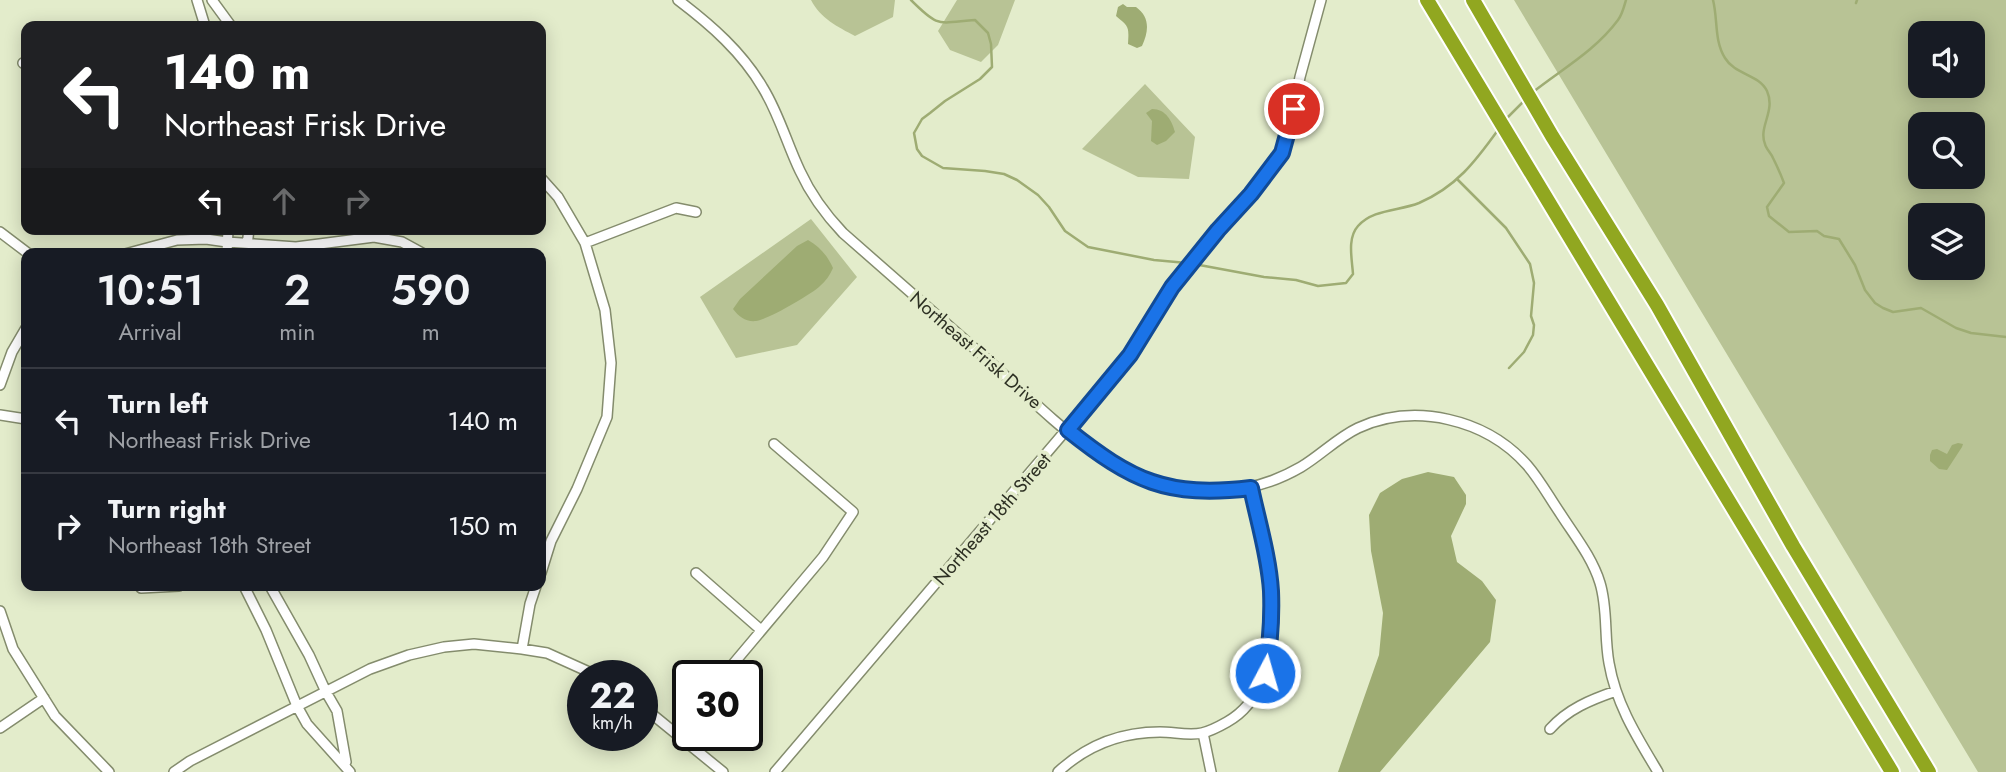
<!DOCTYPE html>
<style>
body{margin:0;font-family:Jost,sans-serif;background:#20242c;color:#f1f3f6;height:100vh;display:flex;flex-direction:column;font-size:26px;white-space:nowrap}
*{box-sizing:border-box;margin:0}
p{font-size:23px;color:#9ea1a6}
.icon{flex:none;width:38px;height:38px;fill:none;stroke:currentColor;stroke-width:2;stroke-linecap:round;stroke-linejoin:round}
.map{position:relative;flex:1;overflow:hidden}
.sheet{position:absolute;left:21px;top:248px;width:525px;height:343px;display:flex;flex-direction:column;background:#171b24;border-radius:14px;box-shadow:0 4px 18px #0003}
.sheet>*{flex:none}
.top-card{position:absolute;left:21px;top:21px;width:525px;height:214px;border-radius:14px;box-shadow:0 4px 18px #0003;background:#202124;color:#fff;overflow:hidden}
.tools{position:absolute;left:1908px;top:21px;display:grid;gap:14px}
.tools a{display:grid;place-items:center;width:77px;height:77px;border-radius:14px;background:#171b24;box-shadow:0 4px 18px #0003;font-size:35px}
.speed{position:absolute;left:567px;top:660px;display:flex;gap:14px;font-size:35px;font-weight:700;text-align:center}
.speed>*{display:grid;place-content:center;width:91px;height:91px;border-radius:50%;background:#171b24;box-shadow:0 4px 18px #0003;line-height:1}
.speed small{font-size:18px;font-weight:400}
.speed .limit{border:4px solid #111;border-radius:10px;background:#fff;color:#111}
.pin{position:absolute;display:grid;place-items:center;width:60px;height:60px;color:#fff;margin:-30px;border:4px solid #fff;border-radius:50%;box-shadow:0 2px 7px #0007}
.me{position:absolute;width:77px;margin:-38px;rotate:6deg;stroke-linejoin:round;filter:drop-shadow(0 0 5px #0008)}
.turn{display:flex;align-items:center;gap:24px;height:147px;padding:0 28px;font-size:32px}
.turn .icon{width:91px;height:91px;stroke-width:2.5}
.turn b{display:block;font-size:49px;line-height:60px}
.lanes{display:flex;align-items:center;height:66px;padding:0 28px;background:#0003;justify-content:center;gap:35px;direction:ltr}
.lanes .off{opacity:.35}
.eta{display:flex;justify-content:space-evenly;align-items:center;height:119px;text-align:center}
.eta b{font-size:42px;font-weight:600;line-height:49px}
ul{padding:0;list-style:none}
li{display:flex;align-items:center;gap:21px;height:105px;padding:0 28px;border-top:2px solid #363941}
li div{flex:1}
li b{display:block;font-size:26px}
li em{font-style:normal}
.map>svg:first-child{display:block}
.green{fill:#b8c395;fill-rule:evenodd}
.water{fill:#9eac73}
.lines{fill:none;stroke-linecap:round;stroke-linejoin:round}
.stream{stroke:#9eac73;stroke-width:2.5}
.minor-casing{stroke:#848c6d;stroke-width:12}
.highway-casing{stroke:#fff;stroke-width:18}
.minor{stroke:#fff;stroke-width:9}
.highway{stroke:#91a720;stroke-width:14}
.route-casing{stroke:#114b97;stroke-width:18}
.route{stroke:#1a73e8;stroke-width:12}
.labels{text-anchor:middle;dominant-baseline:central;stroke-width:7;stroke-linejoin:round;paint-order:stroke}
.street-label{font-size:19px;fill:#2e3124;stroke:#e3eccb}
</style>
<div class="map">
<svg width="2006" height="772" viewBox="0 0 2006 772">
<rect width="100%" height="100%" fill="#e3eccb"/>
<path class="green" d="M 811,0 L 895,0 L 893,17 L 855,36 C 838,27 820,18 811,0 Z
M 957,0 L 1015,0 L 998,45 L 981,62 L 950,50 L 938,31 Z
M 1514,0 L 2006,0 L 2006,772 L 1978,772 ZM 1920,33 L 1972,33 L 1972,86 L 1920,86 ZM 1920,124 L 1972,124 L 1972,177 L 1920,177 ZM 1920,215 L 1972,215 L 1972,268 L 1920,268 Z
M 1145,84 L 1195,137 L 1189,179 L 1138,177 L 1082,149 Z
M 811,219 L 857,277 L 797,345 L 736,358 L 700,297 Z"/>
<path class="water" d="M 1123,4 L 1127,7 L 1136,7 C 1150,17 1149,31 1142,46 L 1137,48 L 1128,44 C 1129,26 1129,27 1116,16 L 1118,7 Z
M 1152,109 C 1166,109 1172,121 1175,132 L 1166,141 L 1157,145 L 1151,141 L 1152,121 L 1146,113 Z
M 808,240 C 820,247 827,255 833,268 C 830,275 826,281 820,286 C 812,294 767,320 756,321 C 746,322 739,317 733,309 L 740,299 L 797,246 Z
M 1958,443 L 1963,444 L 1962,447 L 1947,470 L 1939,469 L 1930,461 L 1930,455 L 1932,450 L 1937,449 L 1947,454 L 1952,445 Z
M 1428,472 L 1454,477 L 1466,495 L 1466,504 L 1451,536 L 1457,562 L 1482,581 L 1496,600 L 1490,642 L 1380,772 L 1338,772 L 1379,655 L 1383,613 L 1371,551 L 1369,515 L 1380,493 L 1402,479 Z"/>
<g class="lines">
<path class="stream" d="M 911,0 C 939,28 937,23 975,20 L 988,33 L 991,44 L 992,67 L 980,79 L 945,101 L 930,113 L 922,119 L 914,133 L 917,149 L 922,156 L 943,168 L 985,171 L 1004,174 L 1017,180 L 1038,195 L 1049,207 L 1065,231 L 1088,247 L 1154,260 L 1187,263
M 1713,0 C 1718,19 1714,41 1725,58 C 1735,75 1759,74 1767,91 C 1776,111 1758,127 1765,144 C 1766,149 1771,153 1773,158 C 1777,166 1781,175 1784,183 L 1767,207 L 1769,216 L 1789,232 L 1817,231 L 1824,236 L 1839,239 L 1855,265 L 1865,290 L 1875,303 L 1883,308 L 1893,312 L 1921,308 L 1956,328 L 1971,333 L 2006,337
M 1856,3 L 1857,0
M 1533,92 C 1562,69 1595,51 1618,20 C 1622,15 1624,7 1626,0
M 1506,119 L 1526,99
M 1458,180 L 1506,228 L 1530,264 L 1534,283 L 1531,316 L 1534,325 L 1533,335 L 1524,352 L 1509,368
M 1194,264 L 1264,277 L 1296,280 L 1318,286 L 1346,283 L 1353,274 C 1352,259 1347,238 1358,226 C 1373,209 1399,211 1419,203 C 1456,187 1475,162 1498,130"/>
<defs>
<path id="minor" d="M 197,0 L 205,26
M 212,0 L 231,26
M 678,0 C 711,25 742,52 763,88 C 779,114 787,144 800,171 C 811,195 825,214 843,233 C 892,276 941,319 990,362 C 1046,412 1102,475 1179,489 C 1221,497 1265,488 1301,467 C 1321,455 1337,438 1358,428 C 1415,402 1486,419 1527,465 C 1540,480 1549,497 1560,513 C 1574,535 1592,557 1600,583 C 1608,609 1604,636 1609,663 C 1616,704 1637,737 1658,772
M 23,63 L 26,65
M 541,178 L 558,197 L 585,243 L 605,310 L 611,363 L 607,417 L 577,489 L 551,541 L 541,573
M 0,232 L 29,254
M 585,243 L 676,208 L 696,212
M 125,254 L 177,240 L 206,239 L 227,242 L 296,247 L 374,237 L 402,242 L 424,254
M 227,254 L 228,229
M 246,254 L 249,229
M 0,385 L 12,352 L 26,328
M 0,415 L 26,419
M 696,573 L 761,630
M 244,586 L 266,630 L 297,706 L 307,724 L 350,772
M 270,586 L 309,655 L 326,692 L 337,711 L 346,762
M 141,588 L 179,586
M 0,611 L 13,649 L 55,716 L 109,772
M 522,649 L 530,604 L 536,586
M 723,676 L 823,557 L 853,512 L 774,444
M 642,706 L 723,772
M 0,728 L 44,698
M 1550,729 C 1568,709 1590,700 1616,691
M 676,732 L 688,718
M 1203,733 L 1211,772
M 174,772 L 190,761 L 370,669 L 409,655 L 444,647 L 474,644 L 522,649 L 547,653 L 598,676
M 775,772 L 1130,355 L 1172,287 L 1218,230 L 1250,194 L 1282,153 L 1289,132 L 1300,77 L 1321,0
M 1058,772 C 1086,746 1121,732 1160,732 C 1174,732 1189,736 1202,733 C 1211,731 1220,726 1227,722 C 1264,701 1267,664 1269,625 C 1270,613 1271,600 1270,587 C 1267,554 1258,521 1251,488"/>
<path id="highway" d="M 1427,0 L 1892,772
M 1473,0 L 1552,136 L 1657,305 L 1793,546 L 1929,772"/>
</defs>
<use href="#minor" class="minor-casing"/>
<use href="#highway" class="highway-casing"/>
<use href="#minor" class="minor"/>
<use href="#highway" class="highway"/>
</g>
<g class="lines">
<defs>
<path id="route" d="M 1265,673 C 1270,647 1272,617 1271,591 C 1269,557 1258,521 1251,488 C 1167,498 1132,481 1068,430 L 1130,355 L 1172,287 L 1218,230 L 1251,194 L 1282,153 L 1294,109"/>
</defs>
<use href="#route" class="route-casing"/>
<use href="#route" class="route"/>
</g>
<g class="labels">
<g class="street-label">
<text transform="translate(976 350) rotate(41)">Northeast Frisk Drive</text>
<text transform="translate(992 519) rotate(-49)">Northeast 18th Street</text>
</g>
</g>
</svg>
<div class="tools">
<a><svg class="icon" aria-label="sound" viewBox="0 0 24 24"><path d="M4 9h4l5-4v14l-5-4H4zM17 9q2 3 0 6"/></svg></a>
<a><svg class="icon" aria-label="search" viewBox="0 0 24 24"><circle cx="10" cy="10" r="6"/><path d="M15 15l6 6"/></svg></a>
<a><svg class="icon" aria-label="layers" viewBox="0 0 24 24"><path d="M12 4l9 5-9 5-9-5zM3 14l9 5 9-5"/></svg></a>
</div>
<div class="speed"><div>22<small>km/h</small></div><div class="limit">30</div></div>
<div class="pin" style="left:1294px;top:109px;background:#d93025"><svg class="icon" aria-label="arrive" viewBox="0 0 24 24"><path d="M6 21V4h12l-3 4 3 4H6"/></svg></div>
<svg class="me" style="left:1265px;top:673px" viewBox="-20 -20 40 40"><circle r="17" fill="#1a73e8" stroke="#fff" stroke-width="3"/><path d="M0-11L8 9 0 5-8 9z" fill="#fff"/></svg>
<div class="top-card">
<div class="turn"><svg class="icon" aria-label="left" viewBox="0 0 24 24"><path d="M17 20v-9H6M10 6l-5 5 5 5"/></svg><div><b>140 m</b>Northeast Frisk Drive</div></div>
<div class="lanes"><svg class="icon" aria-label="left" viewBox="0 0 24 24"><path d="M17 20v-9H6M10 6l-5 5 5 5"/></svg><svg class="icon off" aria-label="ahead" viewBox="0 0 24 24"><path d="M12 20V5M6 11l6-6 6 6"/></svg><svg class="icon off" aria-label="right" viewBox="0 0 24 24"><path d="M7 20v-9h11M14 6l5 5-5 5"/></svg></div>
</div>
<section class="sheet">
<div class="eta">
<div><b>10:51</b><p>Arrival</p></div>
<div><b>2</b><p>min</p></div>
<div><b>590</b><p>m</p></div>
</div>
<ul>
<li><svg class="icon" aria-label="left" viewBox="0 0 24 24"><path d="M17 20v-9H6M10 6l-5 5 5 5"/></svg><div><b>Turn left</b><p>Northeast Frisk Drive</p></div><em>140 m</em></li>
<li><svg class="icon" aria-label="right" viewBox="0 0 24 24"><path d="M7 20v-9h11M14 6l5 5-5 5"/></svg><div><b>Turn right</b><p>Northeast 18th Street</p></div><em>150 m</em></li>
</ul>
</section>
</div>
